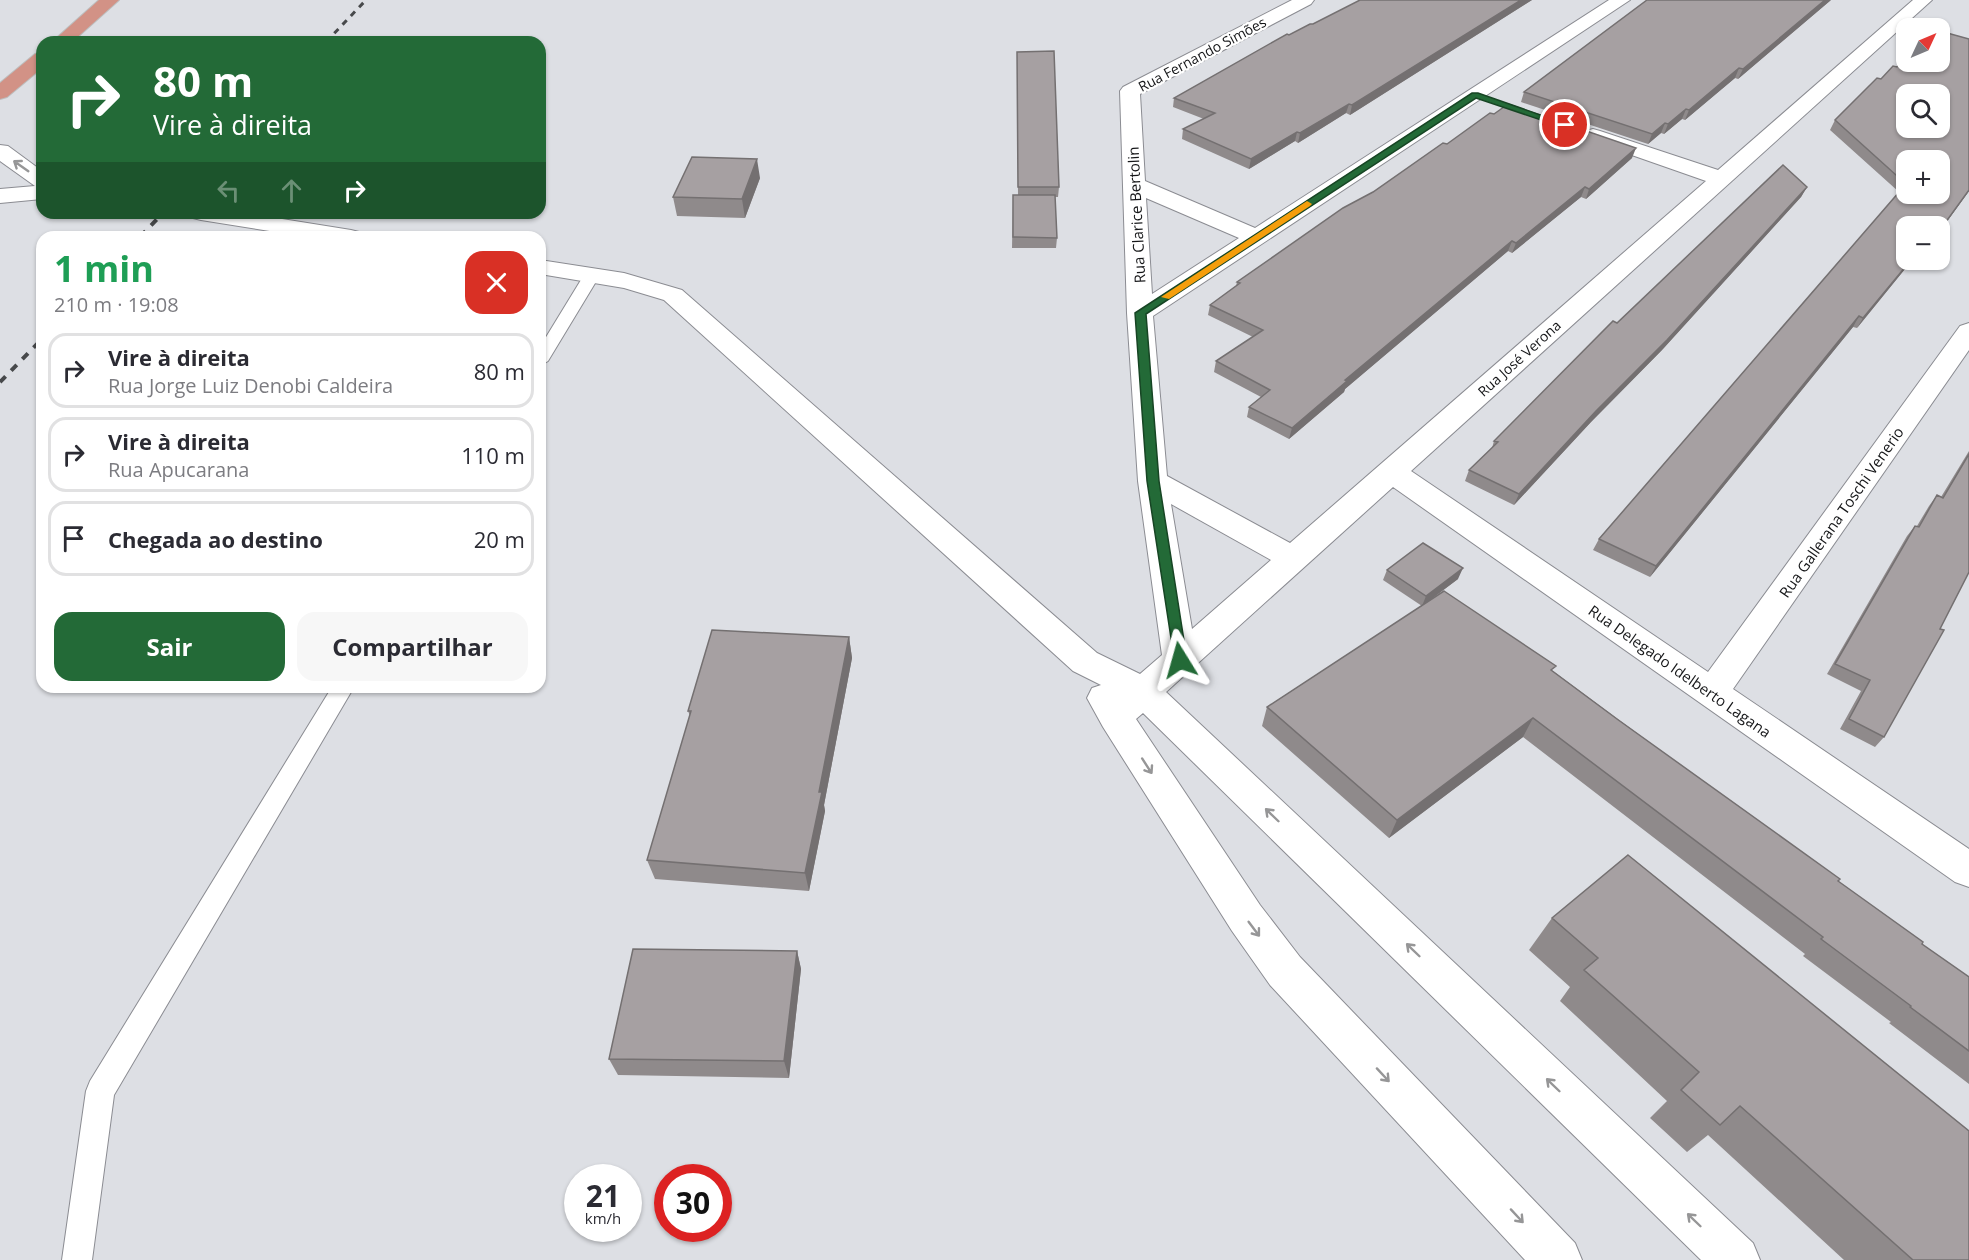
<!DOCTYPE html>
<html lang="pt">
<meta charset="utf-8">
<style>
body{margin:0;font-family:"Open Sans",sans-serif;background:#f7f7f7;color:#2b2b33;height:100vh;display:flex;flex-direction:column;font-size:22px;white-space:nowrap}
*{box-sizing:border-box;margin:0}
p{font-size:20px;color:#7c7c81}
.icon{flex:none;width:33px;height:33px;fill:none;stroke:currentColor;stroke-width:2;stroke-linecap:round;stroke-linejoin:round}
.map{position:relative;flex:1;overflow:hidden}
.details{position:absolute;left:36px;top:231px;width:510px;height:462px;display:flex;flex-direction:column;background:#fff;border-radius:18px;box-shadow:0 2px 4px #0004}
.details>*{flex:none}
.top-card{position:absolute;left:36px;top:36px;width:510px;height:183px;border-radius:18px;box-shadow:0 2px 4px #0004;background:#236a37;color:#fff;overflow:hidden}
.needle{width:39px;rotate:46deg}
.controls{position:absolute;left:1896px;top:18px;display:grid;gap:12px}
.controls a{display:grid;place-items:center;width:54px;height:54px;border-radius:12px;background:#fff;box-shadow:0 2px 4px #0004;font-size:30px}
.speed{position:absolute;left:564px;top:1164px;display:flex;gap:12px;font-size:30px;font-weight:700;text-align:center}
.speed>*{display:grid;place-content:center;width:78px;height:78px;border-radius:50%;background:#fff;box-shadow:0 2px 4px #0004;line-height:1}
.speed small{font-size:15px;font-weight:400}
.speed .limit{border:9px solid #d22;background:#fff;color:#111}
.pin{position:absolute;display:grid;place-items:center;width:51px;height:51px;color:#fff;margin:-26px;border:3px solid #fff;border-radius:50%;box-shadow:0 2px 6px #0007}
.me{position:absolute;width:66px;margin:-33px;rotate:352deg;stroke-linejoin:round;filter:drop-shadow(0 0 4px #0008)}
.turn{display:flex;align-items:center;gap:21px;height:126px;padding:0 18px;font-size:27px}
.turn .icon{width:78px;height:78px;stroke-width:2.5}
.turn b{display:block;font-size:42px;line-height:51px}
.lanes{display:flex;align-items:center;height:57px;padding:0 18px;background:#0003;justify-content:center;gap:30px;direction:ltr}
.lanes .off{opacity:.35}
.round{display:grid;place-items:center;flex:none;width:63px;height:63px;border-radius:18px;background:#f7f7f7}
.headline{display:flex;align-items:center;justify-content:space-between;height:102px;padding:0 18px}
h1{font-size:36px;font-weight:700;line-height:45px;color:#1e9e55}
.button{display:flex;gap:12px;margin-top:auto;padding:12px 18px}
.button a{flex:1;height:69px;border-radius:18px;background:#236a37;color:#fff;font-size:24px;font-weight:700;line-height:69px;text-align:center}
.button a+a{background:#f7f7f7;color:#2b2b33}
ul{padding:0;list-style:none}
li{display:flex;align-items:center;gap:18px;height:75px;margin:0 12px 9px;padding:0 6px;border:3px solid #e1e1e2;border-radius:18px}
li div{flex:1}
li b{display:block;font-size:22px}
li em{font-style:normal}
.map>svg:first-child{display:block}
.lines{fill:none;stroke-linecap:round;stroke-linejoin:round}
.service-casing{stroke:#8b8c92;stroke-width:2}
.minor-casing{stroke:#8b8c92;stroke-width:2}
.trunk-casing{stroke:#bdbebe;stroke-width:2}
.service{fill:#fff;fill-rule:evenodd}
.minor{fill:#fff;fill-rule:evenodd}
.trunk{fill:#d29286;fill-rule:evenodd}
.rail-far1{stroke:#47494b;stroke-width:3;stroke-dasharray:6 6;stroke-linecap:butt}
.rail{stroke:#47494b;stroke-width:4;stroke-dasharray:8 8;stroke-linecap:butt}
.wall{fill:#8f8a8b}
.shaded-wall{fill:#747071}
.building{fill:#a6a0a2;stroke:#747071;stroke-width:1.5;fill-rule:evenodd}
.oneway{stroke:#969697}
.route{fill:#236a37;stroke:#174524;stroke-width:1.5}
.slow{fill:#f59e0b}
.labels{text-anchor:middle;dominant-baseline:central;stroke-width:4.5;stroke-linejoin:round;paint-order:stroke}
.far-street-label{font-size:14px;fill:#151618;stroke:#fff}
.street-label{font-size:15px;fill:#151618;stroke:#fff}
</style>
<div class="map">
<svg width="1969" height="1260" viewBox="0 0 1969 1260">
<rect width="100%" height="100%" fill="#dddfe4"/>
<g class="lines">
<defs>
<path id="service" d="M 592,270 L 600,275 L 548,361 L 540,366 L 540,347 L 584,275 Z
M 332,687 L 354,687 L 114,1095 L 92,1260 L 62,1260 L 86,1091 L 90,1081 Z"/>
<path id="minor" d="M 1292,0 L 1314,0 L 1311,4 L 1140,94 L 1145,181 L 1255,228 L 1609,0 L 1630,0 L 1153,316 L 1167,476 L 1290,543 L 1706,181 L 1586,139 L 1583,135 L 1586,131 L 1593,129 L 1600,131 L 1718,170 L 1913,0 L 1932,0 L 1411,471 L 1708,672 L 1960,326 L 1969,323 L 1969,350 L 1733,689 L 1969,849 L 1969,887 L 1955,882 L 1393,487 L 1166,692 L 1753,1243 L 1760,1260 L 1701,1260 L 1143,713 L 1136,719 L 1260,905 L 1300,957 L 1575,1243 L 1582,1260 L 1525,1260 L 1270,985 L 1232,931 L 1103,727 L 1087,698 L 1092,688 L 1101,685 L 1073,671 L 664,300 L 624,288 L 540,274 L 540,260 L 624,273 L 682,290 L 1097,653 L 1140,674 L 1162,655 L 1138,481 L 1127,313 L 1120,91 L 1123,87 ZM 1146,198 L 1239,238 L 1152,294 ZM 1171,504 L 1271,560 L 1192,629 Z
M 0,145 L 8,146 L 42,171 L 42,199 L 0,203 L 0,189 L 35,186 L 0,161 Z
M 190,213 L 244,213 L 351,230 L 359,232 L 363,237 L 307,237 L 201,220 L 193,218 Z"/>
<path id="trunk" d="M 99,0 L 119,0 L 72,42 L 52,42 Z
M 42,52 L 42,68 L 7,97 L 0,99 L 0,83 L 35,54 Z"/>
</defs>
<use href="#service" class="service-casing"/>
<use href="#minor" class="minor-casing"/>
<use href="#trunk" class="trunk-casing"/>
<use href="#service" class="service"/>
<use href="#minor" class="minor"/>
<use href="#trunk" class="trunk"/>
<path class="rail-far1" d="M 326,42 L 366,0"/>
<path class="rail" d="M 140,237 L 163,213
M 0,382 L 42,339"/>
</g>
<path class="wall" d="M 1532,0 L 1350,115 L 1346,113 L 1298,143 L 1295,141 L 1249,169 L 1182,139 L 1183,129 L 1204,119 L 1173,107 L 1174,98 L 1289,35 L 1313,24 Z
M 1831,0 L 1738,79 L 1735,78 L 1685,120 L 1682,119 L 1664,134 L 1661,133 L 1648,144 L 1521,102 L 1524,92 Z
M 1969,39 L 1969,191 L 1940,231 L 1940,226 L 1906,260 L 1918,260 L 1914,266 L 1909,264 L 1857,328 L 1853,327 L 1650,577 L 1593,550 L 1599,539 L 1899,192 L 1830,130 L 1835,120 L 1881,79 L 1897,67 Z
M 1017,52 L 1059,187 L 1058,197 L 1055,197 L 1057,238 L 1056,248 L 1012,248 L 1013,195 L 1018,195 Z
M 1447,144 L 1632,158 L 1586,199 L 1581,197 L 1512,253 L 1508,251 L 1345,389 L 1344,392 L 1289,439 L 1247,417 L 1249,407 L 1261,397 L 1214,372 L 1216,361 L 1253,337 L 1208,315 L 1210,305 L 1236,286 L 1237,282 Z
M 760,178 L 745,218 L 677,216 L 673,197 Z
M 1807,187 L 1801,197 L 1662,350 L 1591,422 L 1514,505 L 1465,481 L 1469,470 L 1492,448 L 1494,441 L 1617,323 Z
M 1969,451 L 1969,572 L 1884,737 L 1875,747 L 1840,729 L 1861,691 L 1827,674 L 1907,536 L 1915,526 L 1917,526 L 1929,506 L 1937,495 L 1941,497 Z
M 1387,570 L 1458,579 L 1430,600 L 1553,671 L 1922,944 L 1969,977 L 1969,1084 L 1889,1023 L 1891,1022 L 1803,956 L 1805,954 L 1523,737 L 1389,838 L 1262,726 L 1267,707 L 1422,606 L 1383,580 Z
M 849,637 L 852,658 L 824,805 L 825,811 L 809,891 L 655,879 L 647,860 L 690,716 L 688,711 Z
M 1552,918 L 1969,1260 L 1844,1260 L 1708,1135 L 1687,1152 L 1650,1118 L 1667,1101 L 1560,1001 L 1570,987 L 1529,950 Z
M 797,951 L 801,969 L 789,1078 L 618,1075 L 609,1059 Z"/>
<path class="shaded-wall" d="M 1521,0 L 1532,0 L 1350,115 L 1352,105 Z
M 1825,0 L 1831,0 L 1738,79 L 1743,69 Z
M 1739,68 L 1735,78 L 1685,120 L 1689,110 Z
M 1349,104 L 1346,113 L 1298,143 L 1300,133 Z
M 1686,109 L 1682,119 L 1664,134 L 1668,124 Z
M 1665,123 L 1661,133 L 1648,144 L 1652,134 Z
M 1297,132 L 1295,141 L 1249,169 L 1251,159 Z
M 1636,148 L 1632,158 L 1586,199 L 1589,189 Z
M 757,159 L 760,178 L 745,218 L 742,199 Z
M 1585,187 L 1581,197 L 1512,253 L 1516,243 Z
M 1807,187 L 1801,197 L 1662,350 L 1591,422 L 1514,505 L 1519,494 L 1596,411 Z
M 1969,190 L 1969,191 L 1940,231 L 1940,230 Z
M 1512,241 L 1508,251 L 1345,389 L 1344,392 L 1289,439 L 1292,428 L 1345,380 Z
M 1911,260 L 1912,260 L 1909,264 L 1857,328 L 1863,318 Z
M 1859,316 L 1853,327 L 1650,577 L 1656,566 Z
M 1463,568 L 1458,579 L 1422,606 L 1426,596 Z
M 849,637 L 852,658 L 824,805 L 825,811 L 809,891 L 805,873 L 819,792 Z
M 1533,718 L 1523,737 L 1389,838 L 1397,820 Z
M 797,951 L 801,969 L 789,1078 L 784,1061 Z"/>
<path class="building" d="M 1360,0 L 1521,0 L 1352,105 L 1349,104 L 1300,133 L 1297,132 L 1251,159 L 1183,129 L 1215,113 L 1174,98 L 1287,34 L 1289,35 L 1310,24 L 1313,24 Z
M 1647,0 L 1825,0 L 1743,69 L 1739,68 L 1689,110 L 1686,109 L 1668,124 L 1665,123 L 1652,134 L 1524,92 Z
M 1940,31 L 1969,39 L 1969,190 L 1940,230 L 1940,226 L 1906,226 L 1906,260 L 1911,260 L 1863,318 L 1859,316 L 1656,566 L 1599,539 L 1906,184 L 1835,120 L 1877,78 L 1881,79 L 1893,66 L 1897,67 L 1906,57 L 1906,62 L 1940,62 ZM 1906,94 L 1940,94 L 1940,128 L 1906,128 ZM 1906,160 L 1940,160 L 1940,194 L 1906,194 Z
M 1054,51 L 1059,187 L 1018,187 L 1017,52 Z
M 1508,104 L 1636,148 L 1589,189 L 1585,187 L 1516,243 L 1512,241 L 1345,380 L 1347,381 L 1292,428 L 1249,407 L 1270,390 L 1216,361 L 1263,330 L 1210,305 L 1240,283 L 1237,282 L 1343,208 L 1373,192 L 1443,143 L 1447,144 L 1490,113 L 1494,114 Z
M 692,157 L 757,159 L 742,199 L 673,197 Z
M 1783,165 L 1807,187 L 1667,340 L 1596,411 L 1519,494 L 1469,470 L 1498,442 L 1494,441 L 1613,321 L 1617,323 Z
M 1013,195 L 1055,195 L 1057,238 L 1013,237 Z
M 1969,454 L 1969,572 L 1940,629 L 1944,630 L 1884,737 L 1849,719 L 1870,680 L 1835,664 L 1915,526 L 1919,527 L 1937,495 L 1943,498 Z
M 1423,543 L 1463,568 L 1426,596 L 1387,570 Z
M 1444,591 L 1556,666 L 1551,670 L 1617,719 L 1840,879 L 1838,881 L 1923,942 L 1922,944 L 1969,977 L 1969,1051 L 1910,1007 L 1911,1006 L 1821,939 L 1823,937 L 1533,718 L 1397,820 L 1267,707 Z
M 712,630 L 849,637 L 819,792 L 822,792 L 805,873 L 647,860 L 691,711 L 688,711 Z
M 1628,855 L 1969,1131 L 1969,1260 L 1913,1260 L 1740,1106 L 1720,1125 L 1681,1090 L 1699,1072 L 1584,970 L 1598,958 L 1552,918 Z
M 633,949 L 797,951 L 784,1061 L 609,1059 Z"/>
<defs><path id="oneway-shaft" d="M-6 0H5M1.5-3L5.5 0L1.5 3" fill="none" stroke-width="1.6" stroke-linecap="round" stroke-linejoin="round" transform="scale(1.5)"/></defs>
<g class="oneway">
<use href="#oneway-shaft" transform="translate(21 166) rotate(-145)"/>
<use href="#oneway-shaft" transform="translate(1147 766) rotate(57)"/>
<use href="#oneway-shaft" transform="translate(1272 815) rotate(-136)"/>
<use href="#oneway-shaft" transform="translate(1254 929) rotate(53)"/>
<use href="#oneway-shaft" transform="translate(1413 950) rotate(-136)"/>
<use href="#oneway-shaft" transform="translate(1383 1075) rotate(47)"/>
<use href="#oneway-shaft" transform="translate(1553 1085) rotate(-136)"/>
<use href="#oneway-shaft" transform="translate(1517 1216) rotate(47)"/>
<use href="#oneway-shaft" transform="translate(1694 1220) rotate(-136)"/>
</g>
<path class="route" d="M 1472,93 L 1478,93 L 1569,125 L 1562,127 L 1476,98 L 1146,314 L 1159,481 L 1187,660 L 1180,665 L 1175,664 L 1147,481 L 1135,313 Z"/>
<path class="slow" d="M 1307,201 L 1312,204 L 1310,206 L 1169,299 L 1161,297 Z"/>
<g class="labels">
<g class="far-street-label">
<text transform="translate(1202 54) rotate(-28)">Rua Fernando Simões</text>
<text transform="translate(1519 358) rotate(-42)">Rua José Verona</text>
</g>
<g class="street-label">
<text transform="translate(1136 215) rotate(-93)">Rua Clarice Bertolin</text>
<text transform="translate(1841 512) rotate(-55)">Rua Gallerana Toschi Venerio</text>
<text transform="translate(1680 671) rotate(35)">Rua Delegado Idelberto Lagana</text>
</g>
</g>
</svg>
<div class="controls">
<a><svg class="needle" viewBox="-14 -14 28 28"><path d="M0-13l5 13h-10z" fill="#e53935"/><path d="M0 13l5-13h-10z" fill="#7c7c81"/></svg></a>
<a><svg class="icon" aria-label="search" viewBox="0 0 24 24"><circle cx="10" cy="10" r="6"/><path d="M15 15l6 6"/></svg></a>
<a>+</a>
<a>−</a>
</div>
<div class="speed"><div>21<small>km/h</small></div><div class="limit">30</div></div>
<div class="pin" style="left:1565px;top:125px;background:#d93025"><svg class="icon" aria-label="arrive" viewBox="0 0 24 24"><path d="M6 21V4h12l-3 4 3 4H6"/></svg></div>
<svg class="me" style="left:1180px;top:660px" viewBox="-20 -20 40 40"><path d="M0-17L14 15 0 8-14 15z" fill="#236a37" stroke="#fff" stroke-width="4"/></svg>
<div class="top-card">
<div class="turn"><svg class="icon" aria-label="right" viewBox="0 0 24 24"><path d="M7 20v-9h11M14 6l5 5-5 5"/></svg><div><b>80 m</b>Vire à direita</div></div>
<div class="lanes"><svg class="icon off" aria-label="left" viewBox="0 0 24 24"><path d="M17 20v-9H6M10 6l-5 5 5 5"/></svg><svg class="icon off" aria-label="ahead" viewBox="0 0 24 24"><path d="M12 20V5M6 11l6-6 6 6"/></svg><svg class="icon" aria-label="right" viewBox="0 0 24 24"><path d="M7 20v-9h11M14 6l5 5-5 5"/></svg></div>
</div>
<section class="details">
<div class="headline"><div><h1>1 min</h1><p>210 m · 19:08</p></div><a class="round" style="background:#d93025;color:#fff"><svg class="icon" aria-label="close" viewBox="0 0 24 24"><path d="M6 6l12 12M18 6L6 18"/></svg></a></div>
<ul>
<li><svg class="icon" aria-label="right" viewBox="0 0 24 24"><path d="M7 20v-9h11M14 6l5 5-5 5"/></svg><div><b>Vire à direita</b><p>Rua Jorge Luiz Denobi Caldeira</p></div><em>80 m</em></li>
<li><svg class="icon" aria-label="right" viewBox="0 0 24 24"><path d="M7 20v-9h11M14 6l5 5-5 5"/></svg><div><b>Vire à direita</b><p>Rua Apucarana</p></div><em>110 m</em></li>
<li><svg class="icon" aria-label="arrive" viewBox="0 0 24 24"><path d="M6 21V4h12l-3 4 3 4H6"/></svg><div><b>Chegada ao destino</b></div><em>20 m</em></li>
</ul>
<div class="button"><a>Sair</a><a>Compartilhar</a></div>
</section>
</div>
